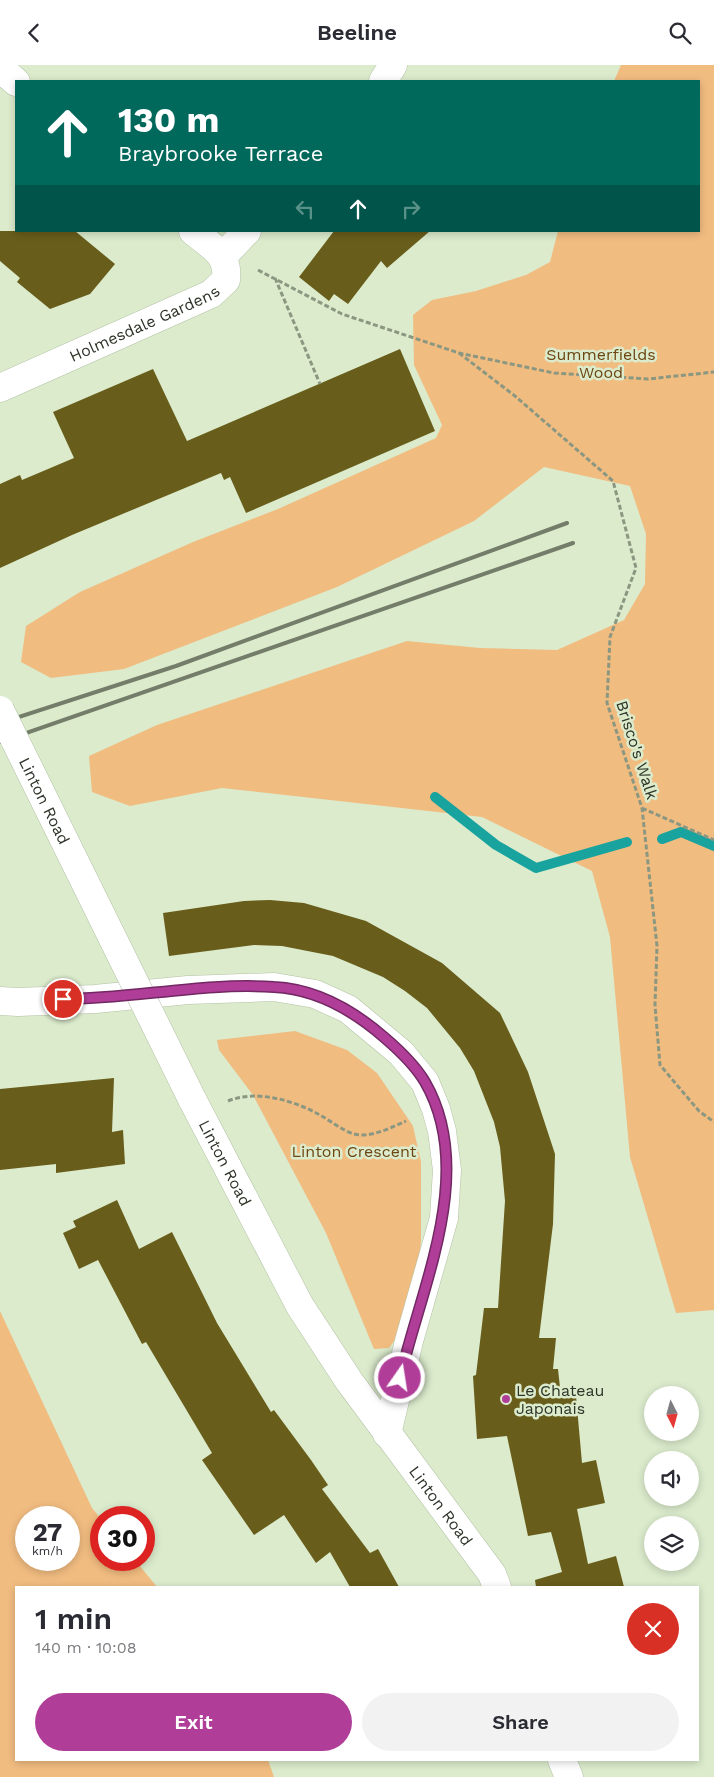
<!DOCTYPE html>
<meta charset="utf-8">
<style>
body{margin:0;font-family:"Work Sans",sans-serif;background:#f2f2f3;color:#2b2b33;height:100vh;display:flex;flex-direction:column;font-size:19px;white-space:nowrap}
*{box-sizing:border-box;margin:0}
p{font-size:16px;color:#7c7c81}
.icon{flex:none;width:28px;height:28px;fill:none;stroke:currentColor;stroke-width:2;stroke-linecap:round;stroke-linejoin:round}
.map{position:relative;flex:1;overflow:hidden}
.details{position:absolute;left:15px;top:1521px;width:684px;height:175px;display:flex;flex-direction:column;background:#fff;border-radius:0px;box-shadow:0 2px 8px #0003}
.details>*{flex:none}
.guide{position:absolute;left:15px;top:15px;width:685px;height:152px;border-radius:0px;box-shadow:0 2px 8px #0003;background:#00695c;color:#fff;overflow:hidden}
.needle{width:32px;rotate:174deg}
.buttons{position:absolute;left:644px;top:1321px;display:grid;gap:10px}
.buttons a{display:grid;place-items:center;width:55px;height:55px;border-radius:50%;background:#fff;box-shadow:0 2px 8px #0003;font-size:25px}
.speed{position:absolute;left:15px;top:1441px;display:flex;gap:10px;font-size:25px;font-weight:700;text-align:center}
.speed>*{display:grid;place-content:center;width:65px;height:65px;border-radius:50%;background:#fff;box-shadow:0 2px 8px #0003;line-height:1}
.speed small{font-size:12px;font-weight:400}
.speed .limit{border:8px solid #d22;background:#fff;color:#111}
.pin{position:absolute;display:grid;place-items:center;width:42px;height:42px;color:#fff;margin:-21px;border:2px solid #fff;border-radius:50%;box-shadow:0 1px 5px #0007}
.me{position:absolute;width:55px;margin:-28px;rotate:13deg;stroke-linejoin:round;filter:drop-shadow(0 0 4px #0008)}
.turn{display:flex;align-items:center;gap:18px;height:105px;padding:0 20px;font-size:22px}
.turn .icon{width:65px;height:65px;stroke-width:2.5}
.turn b{display:block;font-size:35px;line-height:42px}
.lanes{display:flex;align-items:center;height:48px;padding:0 20px;background:#0003;justify-content:center;gap:25px;direction:ltr}
.lanes .off{opacity:.35}
.round{display:grid;place-items:center;flex:none;width:52px;height:52px;border-radius:26px;background:#f2f2f3}
.summary{display:flex;align-items:center;justify-content:space-between;height:85px;padding:0 20px}
h1{font-size:30px;font-weight:600;line-height:38px}
.primary-button{display:flex;gap:10px;margin-top:auto;padding:10px 20px}
.primary-button a{flex:1;height:58px;border-radius:30px;background:#b03e98;color:#fff;font-size:20px;font-weight:600;line-height:58px;text-align:center}
.primary-button a+a{background:#f2f2f3;color:#2b2b33}
header{display:flex;justify-content:space-between;align-items:center;height:65px;padding:0 20px;background:#fff;font-size:22px;font-weight:600}
.map>svg:first-child{display:block}
.green{fill:#f1bc80;fill-rule:evenodd}
.lines{fill:none;stroke-linecap:round;stroke-linejoin:round}
.stream{stroke:#19a39e;stroke-width:10}
.building{fill:#685d1a}
.street-casing{stroke:#b3c2a5;stroke-width:29}
.path{stroke:#8b9781;stroke-width:3;stroke-dasharray:5 2.5;stroke-linecap:butt}
.street{stroke:#fff;stroke-width:28}
.rail{stroke:#737d69;stroke-width:4}
.street-bridge-casing{stroke:#b3c2a5;stroke-width:29;stroke-linecap:butt}
.street-bridge{stroke:#fff;stroke-width:28}
.route-casing{stroke:#722863;stroke-width:12}
.route{stroke:#b03e98;stroke-width:9}
.poi-dot{fill:#b03e98;stroke:#dbebcc;stroke-width:2}
.labels{text-anchor:middle;dominant-baseline:central;stroke-width:5;stroke-linejoin:round;paint-order:stroke}
.street-label{font-size:16px;fill:#2d3327;stroke:#dbebcc}
.park-label{font-size:16px;fill:#6c4613;stroke:#dbebcc}
.poi-label{font-size:16px;fill:#2d3327;stroke:#dbebcc;text-anchor:start}
</style>
<header><svg class="icon" aria-label="back" viewBox="0 0 24 24"><path d="M15 5l-7 7 7 7"/></svg>Beeline<svg class="icon" aria-label="search" viewBox="0 0 24 24"><circle cx="10" cy="10" r="6"/><path d="M15 15l6 6"/></svg></header>
<div class="map">
<svg width="714" height="1712" viewBox="0 0 714 1712">
<rect width="100%" height="100%" fill="#dbebcc"/>
<path class="green" d="M 621,0 L 714,0 L 714,1245 L 676,1248 L 630,1092 L 610,872 L 592,806 L 482,752 L 222,723 L 130,741 L 92,727 L 89,691 L 157,660 L 407,576 L 480,583 L 557,585 L 624,555 L 645,519 L 646,469 L 630,421 L 544,402 L 474,456 L 337,522 L 124,604 L 51,613 L 21,597 L 26,561 L 80,527 L 193,477 L 278,444 L 436,373 L 442,360 L 414,300 L 413,250 L 432,235 L 476,226 L 526,210 L 550,197 L 558,166 L 699,166 L 699,16 L 614,16 Z
M 295,966 L 347,985 L 377,1008 L 413,1061 L 421,1097 L 421,1177 L 411,1253 L 389,1283 L 374,1284 L 326,1168 L 253,1030 L 219,985 L 217,975 Z
M 0,1246 L 92,1443 L 101,1454 L 101,1495 L 135,1495 L 157,1522 L 16,1522 L 16,1695 L 268,1695 L 274,1712 L 0,1712 ZM 69,1452 L 69,1495 L 26,1495 L 26,1452 Z"/>
<g class="lines">
<path class="stream" d="M 435,732 L 496,780 L 536,803 L 627,777
M 662,774 L 681,767 L 714,781"/>
</g>
<path class="building" d="M 0,166 L 75,166 L 115,199 L 90,229 L 50,244 L 17,217 L 20,213 L 0,196 Z
M 334,166 L 430,166 L 387,203 L 381,196 L 348,239 L 334,229 L 329,236 L 299,212 Z
M 400,284 L 435,366 L 246,448 L 230,412 L 224,415 L 221,408 L 72,470 L 0,503 L 0,419 L 20,410 L 22,415 L 74,393 L 53,347 L 153,304 L 187,376 Z
M 270,835 L 304,838 L 366,856 L 442,898 L 500,948 L 528,1007 L 555,1089 L 553,1159 L 539,1273 L 556,1273 L 553,1304 L 558,1304 L 561,1332 L 576,1331 L 582,1398 L 596,1395 L 605,1438 L 577,1444 L 588,1499 L 616,1491 L 624,1522 L 536,1522 L 535,1515 L 562,1507 L 551,1467 L 528,1471 L 507,1371 L 477,1374 L 473,1311 L 476,1310 L 484,1243 L 498,1243 L 505,1136 L 500,1082 L 494,1057 L 474,1006 L 460,983 L 427,943 L 405,926 L 383,912 L 333,891 L 282,881 L 254,880 L 169,891 L 163,848 L 244,836 Z
M 114,1013 L 112,1067 L 123,1065 L 125,1099 L 56,1108 L 56,1099 L 0,1105 L 0,1024 Z
M 117,1135 L 139,1184 L 172,1167 L 217,1258 L 271,1347 L 274,1345 L 311,1395 L 328,1420 L 322,1424 L 370,1488 L 378,1484 L 399,1522 L 350,1522 L 330,1487 L 316,1498 L 284,1450 L 254,1470 L 202,1395 L 212,1388 L 146,1277 L 142,1279 L 98,1195 L 79,1204 L 63,1168 L 76,1162 L 73,1156 Z"/>
<g class="lines">
<defs>
<g id="street">
<path d="M 0,3 L 16,17"/>
<path d="M 383,16 L 393,0"/>
<path d="M 223,191 L 247,166"/>
<path id="s1" d="M 0,323 L 211,229 L 226,215 C 229,189 212,182 193,166"/>
<path d="M 0,936 L 18,937 L 95,934 L 188,925 L 274,922 L 315,929 L 348,944 L 401,988 L 425,1017 L 436,1044 L 442,1066 L 447,1105 L 444,1153 L 409,1276 L 387,1369"/>
<path id="s2" d="M 192,1034 L 300,1241 L 349,1316 L 492,1509 L 497,1522"/>
<path d="M 562,1695 L 569,1712"/>
</g>
</defs>
<use href="#street" class="street-casing"/>
<path class="path" d="M 258,205 L 342,249 L 459,288 L 554,308 L 648,314 L 714,307
M 275,213 L 320,319
M 459,288 L 515,331 L 613,416 L 636,503 L 610,572 L 607,638 L 642,743 L 657,881 L 655,940 L 660,1000 L 699,1046 L 714,1057
M 642,743 L 714,775
M 228,1036 C 257,1024 295,1036 320,1050 C 331,1056 343,1066 354,1069 C 371,1073 390,1063 406,1056"/>
<use href="#street" class="street"/>
<path class="rail" d="M 0,658 L 176,601 L 567,458
M 0,677 L 573,478"/>
<defs>
<g id="street-bridge">
<path id="s3" d="M 0,645 L 192,1034"/>
</g>
</defs>
<use href="#street-bridge" class="street-bridge-casing"/>
<use href="#street-bridge" class="street-bridge"/>
</g>
<g class="lines">
<defs>
<path id="route" d="M 63,934 C 133,934 204,917 274,922 C 317,924 353,945 385,973 C 399,985 415,1000 425,1017 C 477,1107 421,1222 400,1313"/>
</defs>
<use href="#route" class="route-casing"/>
<use href="#route" class="route"/>
</g>
<circle class="poi-dot" cx="506" cy="1334" r="5"/>
<g class="labels">
<g class="street-label">
<text stroke="none"><textPath href="#s1" startOffset="158">Holmesdale Gardens</textPath></text>
<text transform="translate(637 685) rotate(72)">Brisco's Walk</text>
<text stroke="none"><textPath href="#s3" startOffset="101">Linton Road</textPath></text>
<text stroke="none"><textPath href="#s2" startOffset="72">Linton Road</textPath></text>
<text stroke="none"><textPath href="#s2" startOffset="478">Linton Road</textPath></text>
</g>
<g class="park-label">
<text x="601" y="289">Summerfields<tspan x="601" dy="18">Wood</tspan></text>
<text x="354" y="1086">Linton Crescent</text>
</g>
<g class="poi-label">
<text x="516" y="1325">Le Chateau<tspan x="516" dy="18">Japonais</tspan></text>
</g>
</g>
</svg>
<div class="buttons">
<a><svg class="needle" viewBox="-14 -14 28 28"><path d="M0-13l5 13h-10z" fill="#e53935"/><path d="M0 13l5-13h-10z" fill="#7c7c81"/></svg></a>
<a><svg class="icon" aria-label="sound" viewBox="0 0 24 24"><path d="M4 9h4l5-4v14l-5-4H4zM17 9q2 3 0 6"/></svg></a>
<a><svg class="icon" aria-label="layers" viewBox="0 0 24 24"><path d="M12 4l9 5-9 5-9-5zM3 14l9 5 9-5"/></svg></a>
</div>
<div class="speed"><div>27<small>km/h</small></div><div class="limit">30</div></div>
<div class="pin" style="left:63px;top:934px;background:#d93025"><svg class="icon" aria-label="arrive" viewBox="0 0 24 24"><path d="M6 21V4h12l-3 4 3 4H6"/></svg></div>
<svg class="me" style="left:400px;top:1313px" viewBox="-20 -20 40 40"><circle r="17" fill="#b03e98" stroke="#fff" stroke-width="3"/><path d="M0-11L8 9 0 5-8 9z" fill="#fff"/></svg>
<div class="guide">
<div class="turn"><svg class="icon" aria-label="ahead" viewBox="0 0 24 24"><path d="M12 20V5M6 11l6-6 6 6"/></svg><div><b>130 m</b>Braybrooke Terrace</div></div>
<div class="lanes"><svg class="icon off" aria-label="left" viewBox="0 0 24 24"><path d="M17 20v-9H6M10 6l-5 5 5 5"/></svg><svg class="icon" aria-label="ahead" viewBox="0 0 24 24"><path d="M12 20V5M6 11l6-6 6 6"/></svg><svg class="icon off" aria-label="right" viewBox="0 0 24 24"><path d="M7 20v-9h11M14 6l5 5-5 5"/></svg></div>
</div>
<section class="details">
<div class="summary"><div><h1>1 min</h1><p>140 m · 10:08</p></div><a class="round" style="background:#d93025;color:#fff"><svg class="icon" aria-label="close" viewBox="0 0 24 24"><path d="M6 6l12 12M18 6L6 18"/></svg></a></div>
<div class="primary-button"><a>Exit</a><a>Share</a></div>
</section>
</div>
